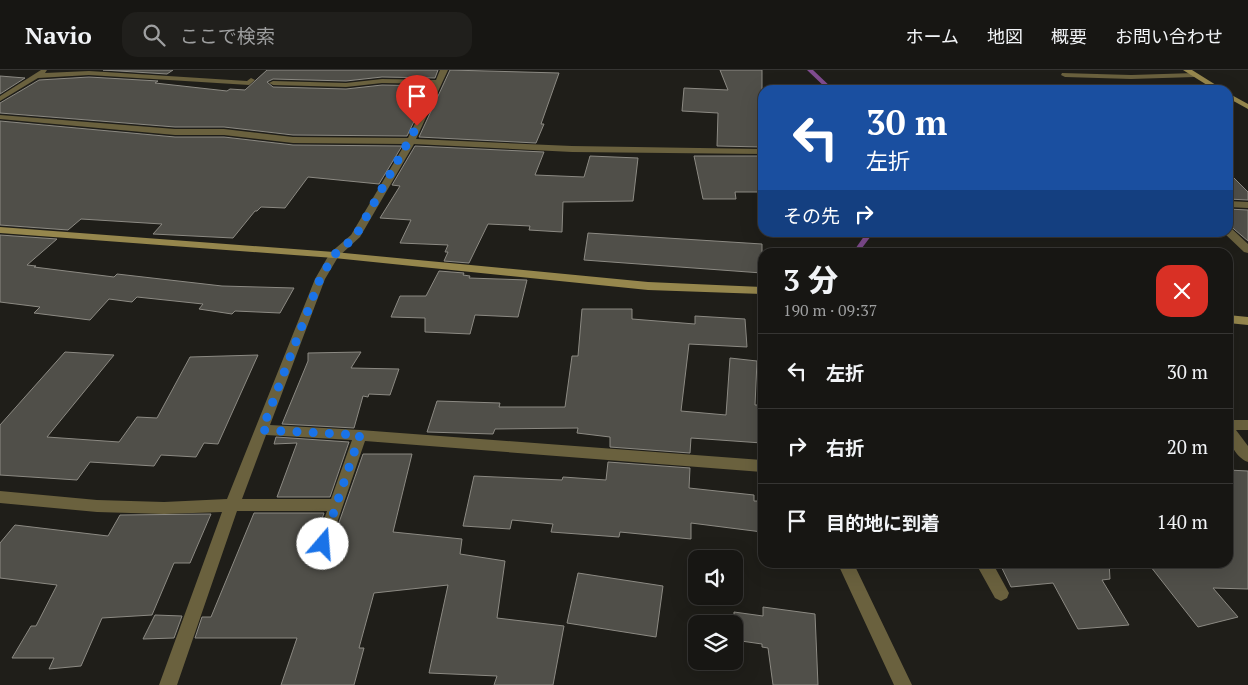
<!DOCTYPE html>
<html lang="ja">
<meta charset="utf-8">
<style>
body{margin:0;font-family:"PT Serif","Noto Sans JP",serif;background:#201f1c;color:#f1f3f6;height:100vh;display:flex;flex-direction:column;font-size:19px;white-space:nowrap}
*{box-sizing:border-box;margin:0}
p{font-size:16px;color:#9e9fa0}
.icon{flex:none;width:28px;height:28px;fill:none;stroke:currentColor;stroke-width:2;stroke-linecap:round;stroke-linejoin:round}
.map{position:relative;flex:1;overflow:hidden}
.side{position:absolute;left:758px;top:178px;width:475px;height:320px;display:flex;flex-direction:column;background:#171613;border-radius:15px;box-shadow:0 5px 20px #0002,0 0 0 1px #363533}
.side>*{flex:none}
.banner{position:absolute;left:758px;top:15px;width:475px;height:152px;border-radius:15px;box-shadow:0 5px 20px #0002,0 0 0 1px #363533;background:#1a4fa0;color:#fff;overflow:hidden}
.buttons{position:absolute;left:688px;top:480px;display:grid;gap:10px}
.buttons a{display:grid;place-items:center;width:55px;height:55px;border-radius:10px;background:#171613;box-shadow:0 5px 20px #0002,0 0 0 1px #363533;font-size:25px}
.pin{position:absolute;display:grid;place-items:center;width:42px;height:42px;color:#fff;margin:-51px -21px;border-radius:50% 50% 50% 0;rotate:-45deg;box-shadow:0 0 5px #0007}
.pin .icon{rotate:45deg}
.me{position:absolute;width:55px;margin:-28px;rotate:18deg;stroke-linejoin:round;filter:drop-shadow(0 0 4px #0008)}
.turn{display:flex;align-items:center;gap:18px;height:105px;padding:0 25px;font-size:22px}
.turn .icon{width:65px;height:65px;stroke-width:2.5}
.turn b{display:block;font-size:35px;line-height:42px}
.then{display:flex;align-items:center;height:48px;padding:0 25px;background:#0003;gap:10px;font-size:19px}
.round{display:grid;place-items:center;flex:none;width:52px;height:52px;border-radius:15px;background:#201f1c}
.headline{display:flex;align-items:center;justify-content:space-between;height:85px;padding:0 25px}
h1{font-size:30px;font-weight:800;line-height:38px}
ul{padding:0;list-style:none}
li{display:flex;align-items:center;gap:15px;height:75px;padding:0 25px;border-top:1px solid #363533}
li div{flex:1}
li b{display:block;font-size:19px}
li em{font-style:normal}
header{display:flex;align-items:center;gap:30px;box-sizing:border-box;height:70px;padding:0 25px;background:#171613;border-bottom:1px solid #363533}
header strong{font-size:24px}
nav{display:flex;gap:28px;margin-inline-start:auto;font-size:18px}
.search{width:350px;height:45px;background:#201f1c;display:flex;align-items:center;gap:12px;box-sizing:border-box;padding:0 18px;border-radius:15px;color:#9e9fa0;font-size:19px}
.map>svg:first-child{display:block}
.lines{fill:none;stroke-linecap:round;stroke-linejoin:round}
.stream{fill:#804c90;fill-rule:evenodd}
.building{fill:#504f49;stroke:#8c8a83}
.street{fill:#6a613e;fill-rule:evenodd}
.secondary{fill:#96874d;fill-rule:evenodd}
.route{stroke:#1a73e8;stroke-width:9;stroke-dasharray:0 16.2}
</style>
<header>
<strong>Navio</strong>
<div class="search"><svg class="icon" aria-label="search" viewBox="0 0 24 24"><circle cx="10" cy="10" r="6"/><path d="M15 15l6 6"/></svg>ここで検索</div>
<nav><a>ホーム</a><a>地図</a><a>概要</a><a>お問い合わせ</a></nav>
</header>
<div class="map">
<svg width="1248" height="615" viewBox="0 0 1248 615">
<rect width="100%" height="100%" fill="#1f1e19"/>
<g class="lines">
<path class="stream" d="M 807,0 L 813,0 L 834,20 L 828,20 Z
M 867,162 L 874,162 L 859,182 L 853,182 Z"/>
</g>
<path class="building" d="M 103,0 L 173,0 L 167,4 Z
M 267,0 L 438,0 L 435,8 L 382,7 L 346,11 L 273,9 L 267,12 L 273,17 L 346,19 L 382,15 L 431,16 L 407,66 L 293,65 L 224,57 L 175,57 L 0,43 L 0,33 L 39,10 L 89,7 L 158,11 L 155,13 L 227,21 L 230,19 L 245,20 Z
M 450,0 L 559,3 L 541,54 L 544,54 L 536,73 L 419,67 Z
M 720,0 L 762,0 L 762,77 L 717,76 L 718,43 L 682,41 L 684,18 L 728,20 Z
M 0,6 L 25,8 L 0,24 Z
M 0,51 L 175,67 L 224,67 L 293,75 L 402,76 L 379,114 L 308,107 L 285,138 L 261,137 L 257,141 L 255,141 L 233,168 L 153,164 L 162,154 L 81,149 L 68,160 L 0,155 Z
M 415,76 L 544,82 L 535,105 L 584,107 L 590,86 L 638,88 L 633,131 L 563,132 L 562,162 L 529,160 L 530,156 L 488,154 L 469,193 L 444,191 L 448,182 L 445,182 L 448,175 L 400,173 L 411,150 L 380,148 L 400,116 L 392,115 Z
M 694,86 L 762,86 L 762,122 L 735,122 L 736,129 L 703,129 Z
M 1228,102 L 1248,122 L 1248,130 L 1228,129 Z
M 1228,139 L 1248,140 L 1248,171 L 1228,154 Z
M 588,163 L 762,174 L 762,203 L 584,190 Z
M 0,165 L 57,169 L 27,195 L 36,196 L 34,197 L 114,207 L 117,204 L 222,216 L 294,218 L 280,243 L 235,241 L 232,244 L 199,239 L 203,234 L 137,227 L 132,232 L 109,229 L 90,250 L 34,243 L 40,237 L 0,232 Z
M 439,201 L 464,203 L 463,205 L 470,206 L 469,208 L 527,210 L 518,247 L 475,245 L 470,264 L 425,262 L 425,248 L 391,247 L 400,226 L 426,226 Z
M 582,239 L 632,239 L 632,249 L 695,254 L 695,246 L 745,249 L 747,277 L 689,274 L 681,341 L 726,345 L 730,288 L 757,291 L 755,335 L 762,335 L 762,373 L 691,368 L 690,383 L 610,377 L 610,367 L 577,363 L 578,358 L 495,359 L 493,364 L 427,362 L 437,331 L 500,333 L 499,337 L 565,337 L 572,286 L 578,286 Z
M 65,282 L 114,285 L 47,367 L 119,372 L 137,347 L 157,348 L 190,287 L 258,285 L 218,374 L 204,373 L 196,387 L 161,385 L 154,396 L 90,392 L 77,410 L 0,405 L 0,355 Z
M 361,282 L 351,298 L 399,299 L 390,325 L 369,324 L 368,327 L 363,326 L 354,358 L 282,354 L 308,291 L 308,283 Z
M 276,367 L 349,372 L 330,427 L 277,427 L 297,373 L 274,374 Z
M 363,384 L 412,384 L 393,462 L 462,469 L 460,484 L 505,491 L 497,548 L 564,556 L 553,615 L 494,615 L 497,606 L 429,603 L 448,515 L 374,523 L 359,578 L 364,578 L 354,615 L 281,615 L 297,568 L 195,568 L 202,547 L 211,547 L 254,443 L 324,443 L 313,475 L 316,480 L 322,483 L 329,481 Z
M 608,392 L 690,398 L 689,418 L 754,425 L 754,431 L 762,431 L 762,462 L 691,453 L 691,469 L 620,462 L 619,467 L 551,462 L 553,454 L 512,450 L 510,459 L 463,456 L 474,406 L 562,410 L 563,407 L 606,410 Z
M 1228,400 L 1248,401 L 1248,519 L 1213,518 L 1238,547 L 1198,557 L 1147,492 L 1228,492 Z
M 211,444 L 190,493 L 174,493 L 152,545 L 102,548 L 81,596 L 49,599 L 54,588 L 12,588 L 31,556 L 36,556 L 57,515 L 0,508 L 0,473 L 15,455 L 108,466 L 120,445 Z
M 999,492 L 1109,492 L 1110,509 L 1102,510 L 1129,555 L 1078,559 L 1053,513 L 1011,517 Z
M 578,503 L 663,516 L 656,567 L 567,553 Z
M 763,537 L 815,544 L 818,615 L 773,615 L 768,578 L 762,577 L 762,574 L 734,570 L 734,542 L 763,546 Z
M 155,545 L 182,546 L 174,568 L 143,569 Z"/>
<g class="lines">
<path class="street" d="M 41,0 L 47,0 L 45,3 L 89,1 L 247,11 L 251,8 L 255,10 L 249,15 L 89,5 L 38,8 L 0,31 L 0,26 Z
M 440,0 L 448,0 L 416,69 L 572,76 L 762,79 L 762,84 L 572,82 L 414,74 L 360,167 L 338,187 L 325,209 L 270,355 L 360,360 L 762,390 L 762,402 L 365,371 L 328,479 L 323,481 L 318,479 L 315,474 L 327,441 L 237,441 L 177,615 L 159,615 L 222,442 L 164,444 L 97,442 L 0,433 L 0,421 L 97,430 L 164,432 L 227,429 L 315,209 L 330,183 L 351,165 L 405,74 L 293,73 L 224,65 L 175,65 L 0,49 L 0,45 L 175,59 L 224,59 L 293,67 L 408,68 L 434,14 L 382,13 L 346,17 L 273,15 L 269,13 L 273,11 L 346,13 L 382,9 L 436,10 ZM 266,365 L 352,370 L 331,429 L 242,429 Z
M 1062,3 L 1131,5 L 1195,3 L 1199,5 L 1195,7 L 1131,9 L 1065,7 L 1061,5 Z
M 1228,131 L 1248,132 L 1248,138 L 1228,137 Z
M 1228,158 L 1232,159 L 1248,174 L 1248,183 L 1244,182 L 1224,163 L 1228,162 Z
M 1228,350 L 1248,350 L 1248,360 L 1236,360 L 1248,376 L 1248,392 C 1232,386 1226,364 1228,350 Z
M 837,492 L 853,492 L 912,615 L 894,615 Z
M 975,492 L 992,492 L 1009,523 L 1007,528 L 1001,531 L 995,528 Z"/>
<path class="secondary" d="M 1183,0 L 1192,0 L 1224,20 L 1215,20 Z
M 1228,23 L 1248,34 L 1248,39 L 1228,28 Z
M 0,157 L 334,182 L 648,212 L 762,217 L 762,224 L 648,220 L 334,188 L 0,163 Z
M 1228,245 L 1248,247 L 1248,255 L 1228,253 Z"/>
</g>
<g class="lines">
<path class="route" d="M 323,474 L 360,365 L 262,360 L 320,209 L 334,185 L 355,167 L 417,56"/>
</g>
</svg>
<div class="buttons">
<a><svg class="icon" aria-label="sound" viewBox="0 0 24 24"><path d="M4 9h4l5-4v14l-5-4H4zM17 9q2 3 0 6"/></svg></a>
<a><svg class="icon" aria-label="layers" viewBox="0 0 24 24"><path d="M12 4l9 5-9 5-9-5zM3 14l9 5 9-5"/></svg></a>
</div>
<div class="pin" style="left:417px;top:56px;background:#d93025"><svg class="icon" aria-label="arrive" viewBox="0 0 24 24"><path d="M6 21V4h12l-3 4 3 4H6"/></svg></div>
<svg class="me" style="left:323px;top:474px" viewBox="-20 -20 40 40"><circle r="19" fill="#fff"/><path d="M0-13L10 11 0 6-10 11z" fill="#1a73e8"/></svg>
<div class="banner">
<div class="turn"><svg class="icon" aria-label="left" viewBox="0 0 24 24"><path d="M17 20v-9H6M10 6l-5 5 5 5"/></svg><div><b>30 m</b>左折</div></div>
<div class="then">その先<svg class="icon" aria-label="right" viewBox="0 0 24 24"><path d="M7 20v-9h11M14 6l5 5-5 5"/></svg></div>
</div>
<section class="side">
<div class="headline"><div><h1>3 分</h1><p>190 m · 09:37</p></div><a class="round" style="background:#d93025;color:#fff"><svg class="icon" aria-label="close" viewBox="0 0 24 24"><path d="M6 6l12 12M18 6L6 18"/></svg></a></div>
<ul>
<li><svg class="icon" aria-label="left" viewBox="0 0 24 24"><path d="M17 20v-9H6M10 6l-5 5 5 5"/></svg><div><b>左折</b></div><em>30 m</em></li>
<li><svg class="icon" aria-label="right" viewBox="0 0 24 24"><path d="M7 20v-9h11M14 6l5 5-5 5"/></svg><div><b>右折</b></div><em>20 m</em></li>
<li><svg class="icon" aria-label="arrive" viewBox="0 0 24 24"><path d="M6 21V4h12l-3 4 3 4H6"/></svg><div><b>目的地に到着</b></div><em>140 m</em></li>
</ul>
</section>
</div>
